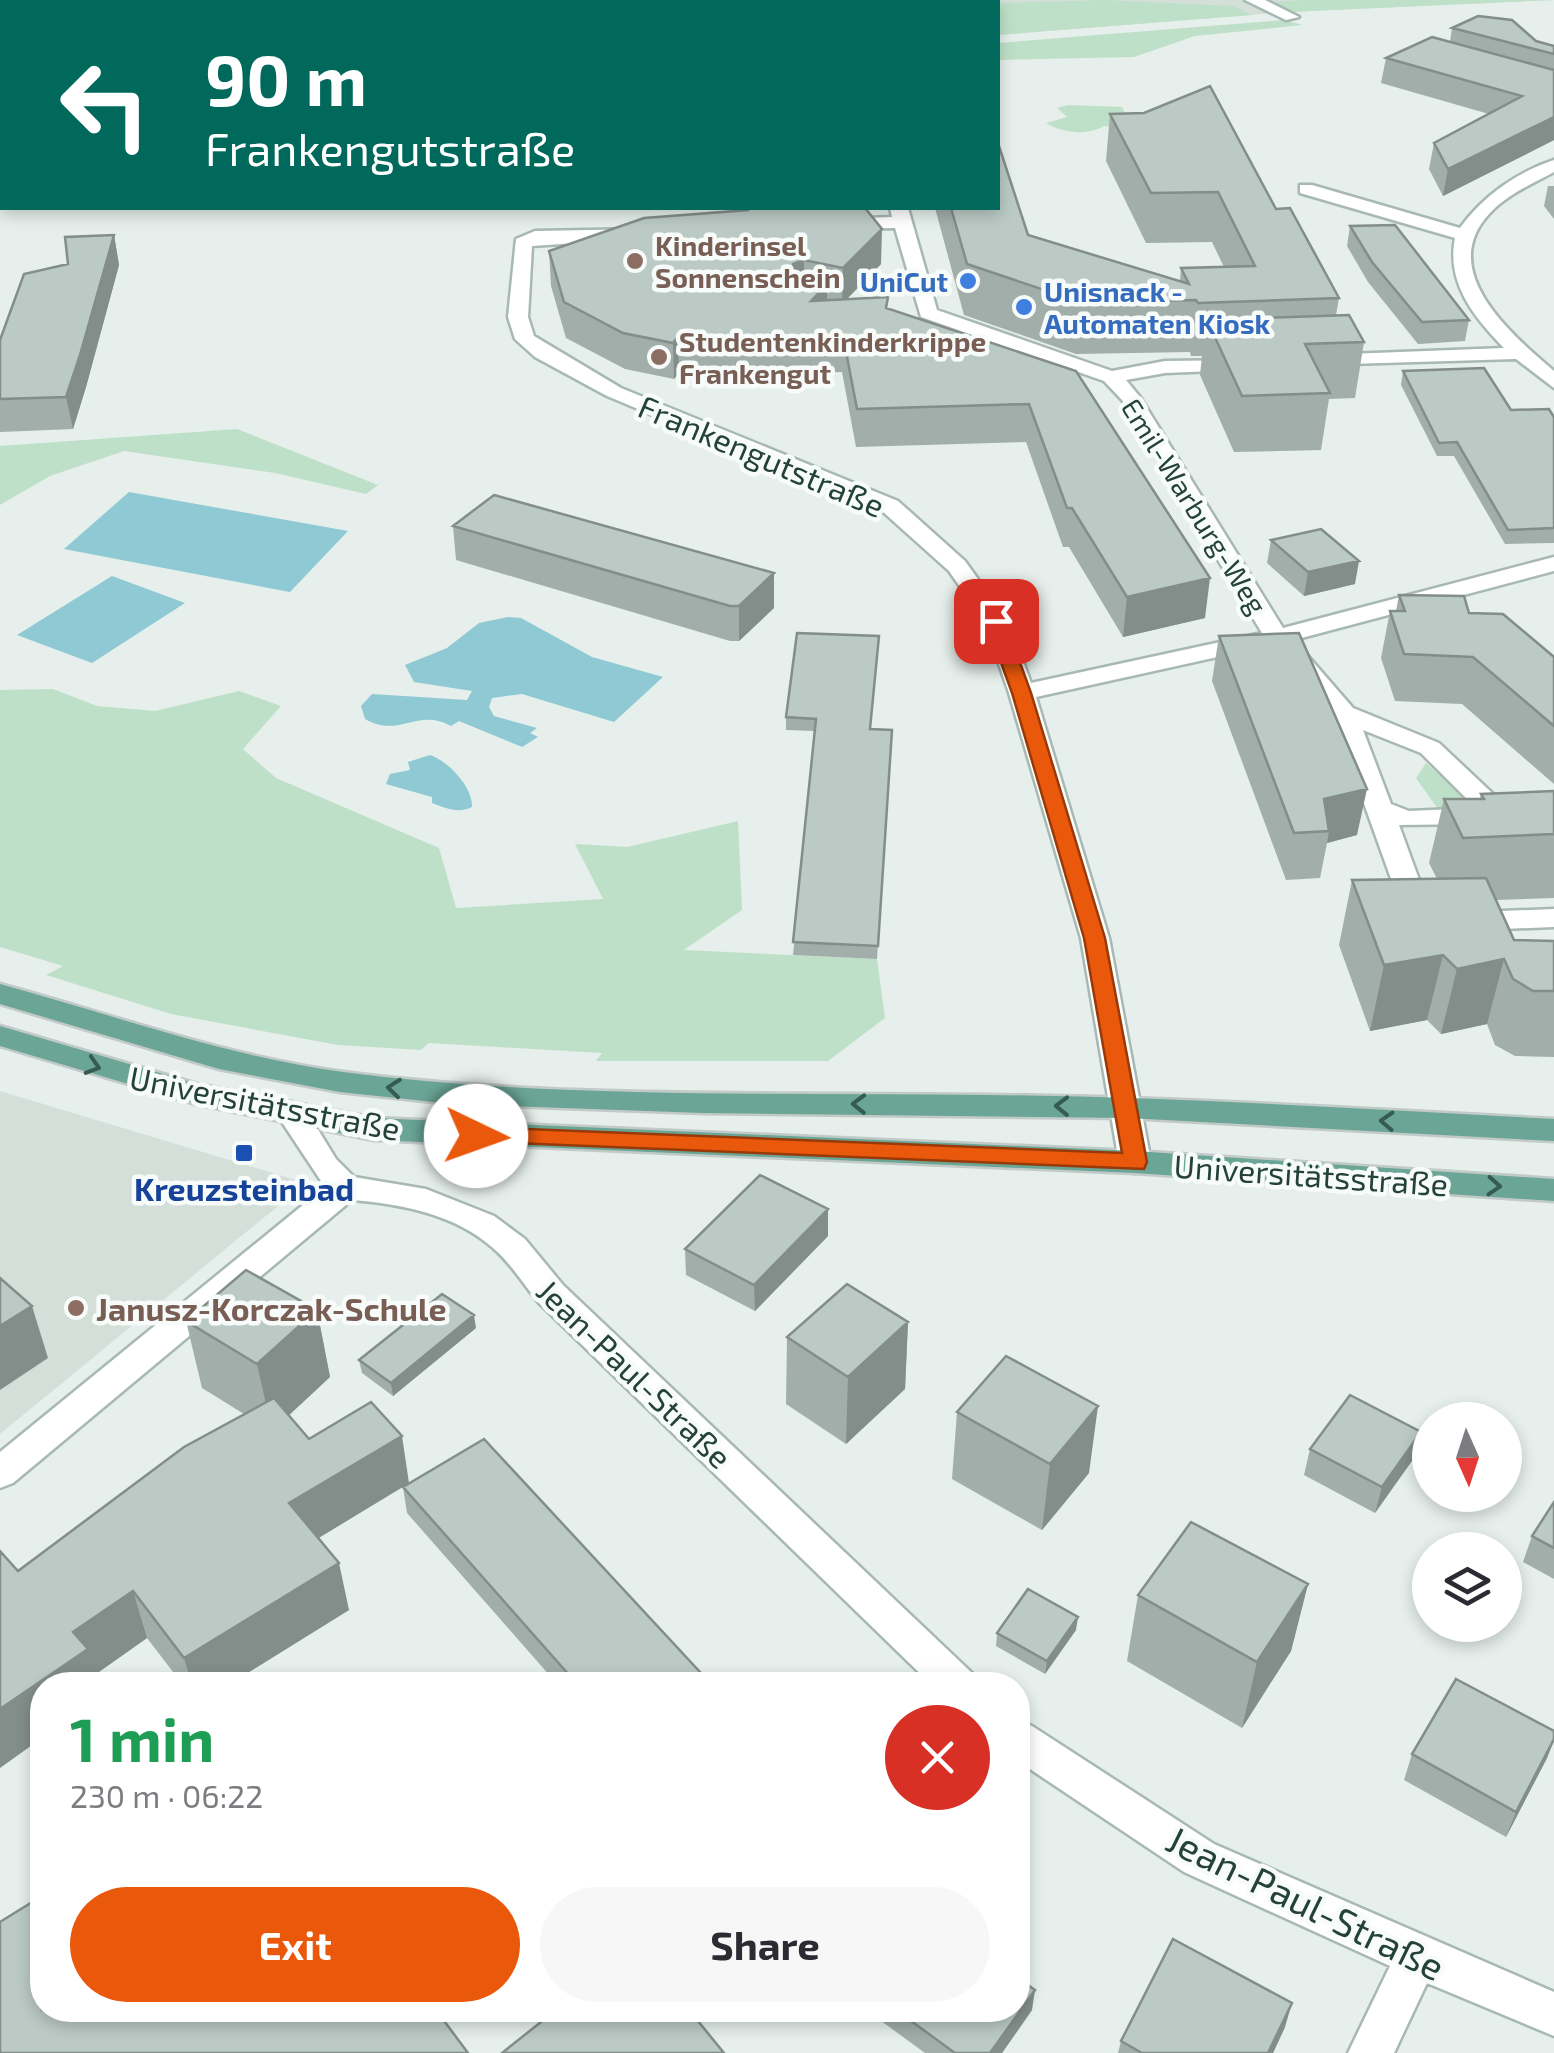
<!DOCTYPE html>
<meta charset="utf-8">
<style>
body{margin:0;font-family:"Exo 2",sans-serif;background:#f7f7f7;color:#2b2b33;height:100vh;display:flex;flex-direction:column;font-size:38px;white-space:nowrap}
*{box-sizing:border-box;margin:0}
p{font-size:32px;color:#7c7c81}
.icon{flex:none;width:55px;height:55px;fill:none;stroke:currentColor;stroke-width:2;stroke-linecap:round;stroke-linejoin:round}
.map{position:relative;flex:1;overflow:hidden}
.panel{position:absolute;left:30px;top:1672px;width:1000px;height:350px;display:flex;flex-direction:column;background:#fff;border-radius:40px;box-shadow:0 5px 15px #0003}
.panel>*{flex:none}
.top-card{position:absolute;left:0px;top:0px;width:1000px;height:210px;box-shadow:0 5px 15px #0003;background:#00695c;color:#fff;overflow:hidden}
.needle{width:65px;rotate:177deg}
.fabs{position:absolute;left:1412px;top:1402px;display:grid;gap:20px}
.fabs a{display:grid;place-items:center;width:110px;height:110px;border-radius:50%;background:#fff;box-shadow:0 5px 15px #0003;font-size:50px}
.pin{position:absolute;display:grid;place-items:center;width:85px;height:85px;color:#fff;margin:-42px;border-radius:20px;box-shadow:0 5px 15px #0006}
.me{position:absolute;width:110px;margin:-55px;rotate:93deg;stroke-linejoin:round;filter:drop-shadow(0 0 8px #0008)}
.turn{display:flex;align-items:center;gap:35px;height:210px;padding:0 40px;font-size:45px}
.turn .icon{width:130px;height:130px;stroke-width:2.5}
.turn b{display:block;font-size:70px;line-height:85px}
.round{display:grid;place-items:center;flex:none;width:105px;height:105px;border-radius:52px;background:#f7f7f7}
.head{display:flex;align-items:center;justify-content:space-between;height:170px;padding:0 40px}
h1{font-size:60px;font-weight:700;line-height:75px;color:#1e9e55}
.cta{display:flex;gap:20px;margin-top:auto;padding:20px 40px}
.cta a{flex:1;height:115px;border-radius:60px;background:#ea580c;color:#fff;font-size:40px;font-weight:700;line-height:115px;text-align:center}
.cta a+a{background:#f7f7f7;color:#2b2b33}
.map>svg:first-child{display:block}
.built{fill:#d4dfda}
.green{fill:#bfe0c8}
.water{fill:#8ec9d4}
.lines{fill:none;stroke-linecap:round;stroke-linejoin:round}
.minor-casing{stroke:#a8b8b2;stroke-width:5}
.major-casing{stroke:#c2cac8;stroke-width:5}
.minor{fill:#fff;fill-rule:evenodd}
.major{fill:#6aa596;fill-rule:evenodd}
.wall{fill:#a1aea9}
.shaded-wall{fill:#838d89}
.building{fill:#bbcac4;stroke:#838d89;stroke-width:2.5}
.oneway{stroke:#365b51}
.route{fill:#ea580c;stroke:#983908;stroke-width:2.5}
.education-dot{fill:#8d6e63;stroke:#f7fbf9;stroke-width:4}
.shop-dot{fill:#3f7fe0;stroke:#f7fbf9;stroke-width:4}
.transit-dot{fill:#1a4fb4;stroke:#f7fbf9;stroke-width:4}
.labels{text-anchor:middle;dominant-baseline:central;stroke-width:9;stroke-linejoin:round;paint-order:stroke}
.far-education-label{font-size:28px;font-weight:bold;fill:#785e54;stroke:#f7fbf9;text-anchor:start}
.far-shop-label{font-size:28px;font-weight:bold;fill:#366cbe;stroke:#f7fbf9;text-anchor:end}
.far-street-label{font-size:28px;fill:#24423a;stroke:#f7fbf9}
.street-label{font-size:32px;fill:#24423a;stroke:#f7fbf9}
.transit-label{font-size:32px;font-weight:bold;fill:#164399;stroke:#f7fbf9}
.education-label{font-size:32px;font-weight:bold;fill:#785e54;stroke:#f7fbf9;text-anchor:start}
.near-street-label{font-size:38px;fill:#24423a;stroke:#f7fbf9}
</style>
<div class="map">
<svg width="1554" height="2053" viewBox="0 0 1554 2053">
<rect width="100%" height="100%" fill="#e6efeb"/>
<path class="built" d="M 0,0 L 1554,0 L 1289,12 L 998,35 L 998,2 L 2,2 L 0,119 Z
M 0,1091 L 306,1183 L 0,1434 Z"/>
<path class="green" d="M 1106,0 L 1233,6 L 1252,15 L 998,35 L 998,3 Z
M 1306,0 L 1554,0 L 1289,12 L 1270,2 Z
M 1283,20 L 1303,25 L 1195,36 L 1134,57 L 998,60 L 998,43 Z
M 1068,105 L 1122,107 L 1133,131 L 1104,126 C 1087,136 1062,133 1046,123 L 1067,117 L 1057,108 Z
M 237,429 L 378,485 L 366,494 L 275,473 L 124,451 L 50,476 L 0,505 L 0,446 Z
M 53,689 L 97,706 L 155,711 L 239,691 L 281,706 L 243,749 L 276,778 L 439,848 L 456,908 L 603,899 L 575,844 L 627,847 L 738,821 L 742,910 L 684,950 L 877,959 L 885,1018 L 828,1061 L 596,1061 L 602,1053 L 429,1043 L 421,1050 L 338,1045 L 171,1014 L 46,975 L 63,966 L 0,947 L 0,690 Z
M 1426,763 L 1475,805 L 1438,809 L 1416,778 Z"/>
<path class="water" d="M 129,492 L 348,531 L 290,592 L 64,549 Z
M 112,576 L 185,603 L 92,663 L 17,635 Z
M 508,617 L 521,618 L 592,657 L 663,677 L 614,722 L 522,694 L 492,698 L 489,707 L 494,716 L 537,728 L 530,733 L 538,737 L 522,747 L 459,721 L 451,726 C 417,707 399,739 365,719 L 361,706 L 372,694 L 467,700 L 472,691 L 414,682 L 405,665 L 447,648 L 479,623 Z
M 430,755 C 448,761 473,787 472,807 C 458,814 445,808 432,803 L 432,797 L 386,784 L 390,774 L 410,770 L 408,762 Z"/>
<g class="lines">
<defs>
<path id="minor" d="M 170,0 L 197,0 L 198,2 L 171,2 Z
M 707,0 L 721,0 L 721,2 L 707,2 Z
M 791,0 L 807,0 L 808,2 L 792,2 Z
M 1245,0 L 1265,0 L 1299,17 L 1286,20 Z
M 0,17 L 2,18 L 2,27 L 0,27 Z
M 1554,160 L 1554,172 C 1532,184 1506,195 1489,214 C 1436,271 1512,335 1554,371 L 1554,388 L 1516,359 L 1315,365 L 1312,361 L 1322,355 L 1504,348 C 1474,317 1446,283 1455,238 L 1300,193 L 1300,185 L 1312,185 L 1460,228 C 1482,197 1517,172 1554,160 Z
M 890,208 L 908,208 L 937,310 L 1112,371 L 1165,361 L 1248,360 L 1248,368 L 1241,370 L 1165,373 L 1126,380 L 1140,397 L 1283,628 L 1554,557 L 1554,571 L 1294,640 L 1353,708 L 1439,743 L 1508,808 L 1554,812 L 1554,828 L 1500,824 L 1488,819 L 1477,824 L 1399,825 L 1432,915 L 1428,921 L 1408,921 L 1404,915 L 1332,714 L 1299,672 L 1272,645 L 1036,697 L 1109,938 L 1151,1162 L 1146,1170 L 1135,1173 L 1124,1170 L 1119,1162 L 1081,938 L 1009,693 L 984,621 L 949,571 L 882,511 L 607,396 L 535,357 L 515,339 L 508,317 L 516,239 L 535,231 L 642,229 L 645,233 L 636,239 L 532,246 L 528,317 L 534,336 L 621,388 L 898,501 L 965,561 L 1008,621 L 1031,683 L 1262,633 L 1122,400 L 1104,381 L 921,317 L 895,228 L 836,229 L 827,224 L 836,219 L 892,217 ZM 1363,730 L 1421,753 L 1476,808 L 1409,811 L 1391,804 Z
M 1554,909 L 1554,927 L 1477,930 L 1467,927 L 1463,921 L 1467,915 L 1477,912 Z
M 292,1102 L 303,1105 L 336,1159 L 354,1177 L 426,1189 L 494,1216 L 525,1239 L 563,1285 L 972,1673 L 978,1685 L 932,1685 L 539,1303 C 524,1285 511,1263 493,1248 C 455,1214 401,1204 352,1200 L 13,1483 L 0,1488 L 0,1452 L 325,1187 L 276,1113 L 281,1105 Z
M 1018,1721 L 1032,1726 L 1214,1844 L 1554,1992 L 1554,2036 L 1427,1983 L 1394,2053 L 1348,2053 L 1390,1966 L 1184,1872 L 1018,1761 Z"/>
<path id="major" d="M 0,984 C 114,1015 225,1056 343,1072 C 551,1099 777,1092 988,1095 C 1177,1097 1365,1109 1554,1119 L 1554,1141 L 1128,1118 L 703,1113 L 452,1104 L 340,1092 L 219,1069 L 0,1004 Z
M 0,1026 L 197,1084 L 374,1118 L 1135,1151 L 1554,1179 L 1554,1201 L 1135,1173 L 374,1140 L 196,1104 L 0,1046 Z"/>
</defs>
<use href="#minor" class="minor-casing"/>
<use href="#major" class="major-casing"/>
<use href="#minor" class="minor"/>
<use href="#major" class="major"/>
</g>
<path class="wall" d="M 340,0 L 706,0 L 706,2 L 348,2 Z
M 845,0 L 988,0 L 988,1 L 889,2 L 854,2 Z
M 1452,28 L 1536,41 L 1554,46 L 1554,140 L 1443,196 L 1429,169 L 1434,143 L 1489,114 L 1381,83 L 1386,58 L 1450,42 Z
M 0,33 L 2,33 L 2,104 L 0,104 Z
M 1110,114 L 1276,209 L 1339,298 L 1336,315 L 1364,342 L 1355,398 L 1329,399 L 1321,450 L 1234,452 L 1200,375 L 1202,356 L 1191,356 L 1190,352 L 1076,354 L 964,315 L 935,208 L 998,208 L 1028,235 L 1180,281 L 1181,268 L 1224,267 L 1212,242 L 1146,243 L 1106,161 Z
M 1548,186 L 1554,186 L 1554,219 L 1544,206 Z
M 739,208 L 865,208 L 881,264 L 847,299 L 888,297 L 887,308 L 1076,371 L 1205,618 L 1123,637 L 1069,547 L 1063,547 L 1026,442 L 856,447 L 842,372 L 732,376 L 679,373 L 674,379 L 625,369 L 566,338 L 551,286 L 549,251 L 740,211 Z
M 1350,226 L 1469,320 L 1465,341 L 1418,344 L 1368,282 L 1347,246 Z
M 114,235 L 119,265 L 86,387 L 73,429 L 0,432 L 0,340 Z
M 1403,371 L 1511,410 L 1554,417 L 1554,543 L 1505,544 L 1454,456 L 1437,456 L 1401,385 Z
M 453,526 L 774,608 L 739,641 L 730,641 L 456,560 Z
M 1271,540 L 1355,584 L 1304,596 L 1267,563 Z
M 1399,595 L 1554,657 L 1554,784 L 1462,704 L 1395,701 L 1381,658 L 1390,611 L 1396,611 Z
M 797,633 L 871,729 L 892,730 L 877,959 L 793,955 L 814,731 L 786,730 L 786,717 Z
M 1219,636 L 1357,835 L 1327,843 L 1320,878 L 1286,880 L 1212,681 Z
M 1554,791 L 1554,898 L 1496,900 L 1514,940 L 1554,941 L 1554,1057 L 1515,1056 L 1495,1045 L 1487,1024 L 1441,1034 L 1427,1020 L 1370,1031 L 1339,945 L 1352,880 L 1437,879 L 1429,863 L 1444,799 L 1480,799 L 1481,794 Z
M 828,1209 L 828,1236 L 755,1311 L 686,1275 L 685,1249 Z
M 317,1310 L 330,1377 L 289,1415 L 309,1439 L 409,1483 L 712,1685 L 558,1685 L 407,1513 L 403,1487 L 318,1538 L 349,1610 L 228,1685 L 183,1685 L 147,1638 L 96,1674 L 99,1685 L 42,1685 L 18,1571 L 244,1414 L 202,1388 L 186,1321 Z
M 908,1322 L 905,1389 L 846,1444 L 786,1404 L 787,1337 Z
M 476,1328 L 393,1396 L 362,1373 L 359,1360 Z
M 957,1412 L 1089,1473 L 1042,1530 L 952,1479 Z
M 1421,1432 L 1414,1458 L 1375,1513 L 1304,1475 L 1310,1449 Z
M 1554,1502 L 1554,1579 L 1523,1562 L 1532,1536 Z
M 1308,1584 L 1291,1651 L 1242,1728 L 1127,1661 L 1138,1595 Z
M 1076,1630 L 1045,1674 L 996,1646 L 997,1633 Z
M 1554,1731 L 1554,1741 L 1547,1758 L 1506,1837 L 1404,1780 L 1412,1754 Z
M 866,2010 L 1032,2010 L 1002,2053 L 925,2053 Z
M 1285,2027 L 1273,2053 L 1118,2053 L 1121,2041 Z"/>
<path class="shaded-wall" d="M 498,0 L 559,0 L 559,2 L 491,2 Z
M 1554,117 L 1554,140 L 1443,196 L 1448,169 Z
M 882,229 L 881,264 L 842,304 L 843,268 Z
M 114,235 L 119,265 L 86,387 L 73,429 L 66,397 Z
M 804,260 L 804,295 L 793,299 L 793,264 Z
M 827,284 L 827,320 L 811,301 Z
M 678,336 L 679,373 L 674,379 L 673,343 Z
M 1359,561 L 1355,584 L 1304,596 L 1308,572 Z
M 774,573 L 774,608 L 739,641 L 739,606 Z
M 1210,578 L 1205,618 L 1123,637 L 1127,597 Z
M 1367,789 L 1357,835 L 1327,843 L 1329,831 L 1324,799 Z
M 1443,955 L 1427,1020 L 1370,1031 L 1384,965 Z
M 1504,959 L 1487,1024 L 1441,1034 L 1457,969 Z
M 828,1209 L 828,1236 L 755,1311 L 754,1285 Z
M 32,1306 L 48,1358 L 0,1390 L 0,1326 Z
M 317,1310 L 330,1377 L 272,1431 L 257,1364 Z
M 474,1315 L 476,1328 L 393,1396 L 391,1383 Z
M 908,1322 L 905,1389 L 846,1444 L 848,1377 Z
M 1098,1406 L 1089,1473 L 1042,1530 L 1050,1464 Z
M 1421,1432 L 1414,1458 L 1375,1513 L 1382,1487 Z
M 402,1436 L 409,1483 L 299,1550 L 289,1503 Z
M 339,1563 L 349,1610 L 228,1685 L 192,1685 L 184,1658 Z
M 1308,1584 L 1291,1651 L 1242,1728 L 1257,1662 Z
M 133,1591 L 147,1638 L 96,1674 L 99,1685 L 42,1685 L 42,1738 L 0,1768 L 0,1709 L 73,1632 Z
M 1078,1617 L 1076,1630 L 1045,1674 L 1047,1661 Z
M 1554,1739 L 1547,1758 L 1506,1837 L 1516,1812 Z
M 1035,1990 L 1032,2010 L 1002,2053 L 990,2053 Z
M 1292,2003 L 1285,2027 L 1273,2053 L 1268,2053 Z"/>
<path class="building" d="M 425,0 L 498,0 L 491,2 L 433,2 Z
M 568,0 L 654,0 L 654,2 L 567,2 Z
M 1478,16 L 1512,20 L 1536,41 L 1554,46 L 1554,54 L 1452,28 Z
M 0,33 L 2,33 L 2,83 L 0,83 Z
M 1432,37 L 1554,70 L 1554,117 L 1448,169 L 1434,143 L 1522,96 L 1386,58 Z
M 1210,86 L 1276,209 L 1290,208 L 1339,298 L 1198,303 L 1196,300 L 1080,302 L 967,264 L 951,208 L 998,208 L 998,143 L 1028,235 L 1189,284 L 1181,268 L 1255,266 L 1218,192 L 1151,193 L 1110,114 L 1144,113 Z
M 748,208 L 865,208 L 882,229 L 843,268 L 804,260 L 793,264 L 793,276 L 827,284 L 811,301 L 888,297 L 886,308 L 1076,371 L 1210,578 L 1127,597 L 1072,508 L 1067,508 L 1029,404 L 857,409 L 843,336 L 731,340 L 678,336 L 673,343 L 623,333 L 564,302 L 549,251 L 644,218 L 748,210 Z
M 1395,225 L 1469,320 L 1422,322 L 1372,262 L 1350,226 Z
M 114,235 L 80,355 L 66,397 L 0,399 L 0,340 L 24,274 L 68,264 L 65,237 Z
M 1349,315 L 1364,342 L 1305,344 L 1330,393 L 1242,396 L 1207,320 Z
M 1484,368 L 1511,410 L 1549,409 L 1554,417 L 1554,528 L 1508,530 L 1457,442 L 1439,443 L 1403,371 Z
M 494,495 L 774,573 L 739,606 L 730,606 L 453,526 Z
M 1321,529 L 1359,561 L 1308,572 L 1271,540 Z
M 1399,595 L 1464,596 L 1469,613 L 1503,614 L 1554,657 L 1554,726 L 1473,657 L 1404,654 L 1390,611 L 1405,611 Z
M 797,633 L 879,636 L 870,729 L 892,730 L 878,946 L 793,942 L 816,719 L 786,717 Z
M 1299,633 L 1367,789 L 1324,799 L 1329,831 L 1294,833 L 1219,636 Z
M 1554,791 L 1554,834 L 1463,838 L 1444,799 L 1484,799 L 1481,794 Z
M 1486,878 L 1514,940 L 1554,941 L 1554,991 L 1533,991 L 1513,979 L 1504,959 L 1457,969 L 1443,955 L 1384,965 L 1352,880 Z
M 760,1175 L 828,1209 L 754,1285 L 685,1249 Z
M 246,1270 L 317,1310 L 257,1364 L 186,1321 Z
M 0,1278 L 32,1306 L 0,1326 Z
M 847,1284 L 908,1322 L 848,1377 L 787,1337 Z
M 442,1294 L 474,1315 L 391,1383 L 359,1360 Z
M 1006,1356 L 1098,1406 L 1050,1464 L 957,1412 Z
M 1350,1395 L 1421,1432 L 1382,1487 L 1310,1449 Z
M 274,1398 L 309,1439 L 371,1402 L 402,1436 L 289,1503 L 339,1563 L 184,1658 L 133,1591 L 73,1632 L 88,1649 L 0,1709 L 0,1551 L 18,1571 L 184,1447 Z
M 484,1439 L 712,1685 L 578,1685 L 403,1487 Z
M 1554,1502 L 1554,1548 L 1532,1536 Z
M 1191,1522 L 1308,1584 L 1257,1662 L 1138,1595 Z
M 1028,1589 L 1078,1617 L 1047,1661 L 997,1633 Z
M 1456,1679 L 1554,1731 L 1554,1739 L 1516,1812 L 1412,1754 Z
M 42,1896 L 42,2010 L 436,2010 L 468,2053 L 0,2053 L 0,1922 Z
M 1173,1939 L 1292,2003 L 1268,2053 L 1142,2053 L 1121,2041 Z
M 1018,1978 L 1035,1990 L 990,2053 L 955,2053 L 896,2010 L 1018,2010 Z
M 556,2010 L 689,2010 L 724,2053 L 502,2053 Z"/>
<defs><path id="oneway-chevron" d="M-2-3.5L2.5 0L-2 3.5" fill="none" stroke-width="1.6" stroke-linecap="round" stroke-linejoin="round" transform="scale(2.5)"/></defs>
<g class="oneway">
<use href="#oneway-chevron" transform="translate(93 1066) rotate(17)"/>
<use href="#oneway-chevron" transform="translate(394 1088) rotate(-174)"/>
<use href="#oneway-chevron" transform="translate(859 1104) rotate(-179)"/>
<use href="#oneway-chevron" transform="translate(1062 1106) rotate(-179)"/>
<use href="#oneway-chevron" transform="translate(1387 1121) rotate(-177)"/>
<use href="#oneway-chevron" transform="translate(1494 1186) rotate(4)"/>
</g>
<path class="route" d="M 996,615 L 1005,621 L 1031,693 L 1105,938 L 1147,1162 L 1144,1169 L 468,1141 L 464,1136 L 476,1127 L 1122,1153 L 1084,938 L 1012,693 L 986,621 Z"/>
<g class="education-dot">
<circle cx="635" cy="261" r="10"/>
<circle cx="659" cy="357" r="10"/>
<circle cx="76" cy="1308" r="10"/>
</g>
<g class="shop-dot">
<circle cx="968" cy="281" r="10"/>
<circle cx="1024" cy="307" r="10"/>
</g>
<rect class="transit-dot" x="234" y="1143" width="20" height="20" rx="5"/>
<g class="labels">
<g class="far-education-label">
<text x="655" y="245">Kinderinsel<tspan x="655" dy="32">Sonnenschein</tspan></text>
<text x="679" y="341">Studentenkinderkrippe<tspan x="679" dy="32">Frankengut</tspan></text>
</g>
<g class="far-shop-label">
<text x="948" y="281">UniCut</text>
<text x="1044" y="291" text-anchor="start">Unisnack -<tspan x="1044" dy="32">Automaten Kiosk</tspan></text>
</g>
<g class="far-street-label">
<text transform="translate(1195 506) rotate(58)">Emil-Warburg-Weg</text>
</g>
<g class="street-label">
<text transform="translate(762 455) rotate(23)">Frankengutstraße</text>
<text transform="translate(265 1102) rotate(11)">Universitätsstraße</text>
<text transform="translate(1311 1174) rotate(4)">Universitätsstraße</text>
<text transform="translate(635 1373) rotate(44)">Jean-Paul-Straße</text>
</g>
<g class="transit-label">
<text x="244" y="1188">Kreuzsteinbad</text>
</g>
<g class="education-label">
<text x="96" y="1308">Janusz-Korczak-Schule</text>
</g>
<g class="near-street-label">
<text transform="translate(1306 1902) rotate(26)">Jean-Paul-Straße</text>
</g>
</g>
</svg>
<div class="fabs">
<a><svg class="needle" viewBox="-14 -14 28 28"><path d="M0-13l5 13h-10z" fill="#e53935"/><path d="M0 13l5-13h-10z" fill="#7c7c81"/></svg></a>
<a><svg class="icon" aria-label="layers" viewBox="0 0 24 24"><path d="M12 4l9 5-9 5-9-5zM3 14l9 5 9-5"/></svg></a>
</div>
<div class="pin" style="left:996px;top:621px;background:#d93025"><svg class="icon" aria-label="arrive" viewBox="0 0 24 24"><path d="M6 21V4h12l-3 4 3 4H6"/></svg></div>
<svg class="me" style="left:476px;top:1136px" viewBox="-20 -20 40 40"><circle r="19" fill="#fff"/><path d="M0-13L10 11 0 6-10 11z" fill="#ea580c"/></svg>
<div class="top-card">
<div class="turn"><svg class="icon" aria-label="left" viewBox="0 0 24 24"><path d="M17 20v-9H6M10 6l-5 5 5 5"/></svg><div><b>90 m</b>Frankengutstraße</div></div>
</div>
<section class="panel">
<div class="head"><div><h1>1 min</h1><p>230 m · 06:22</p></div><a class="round" style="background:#d93025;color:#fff"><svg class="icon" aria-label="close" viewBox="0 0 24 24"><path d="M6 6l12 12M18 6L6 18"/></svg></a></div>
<div class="cta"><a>Exit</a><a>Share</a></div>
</section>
</div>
